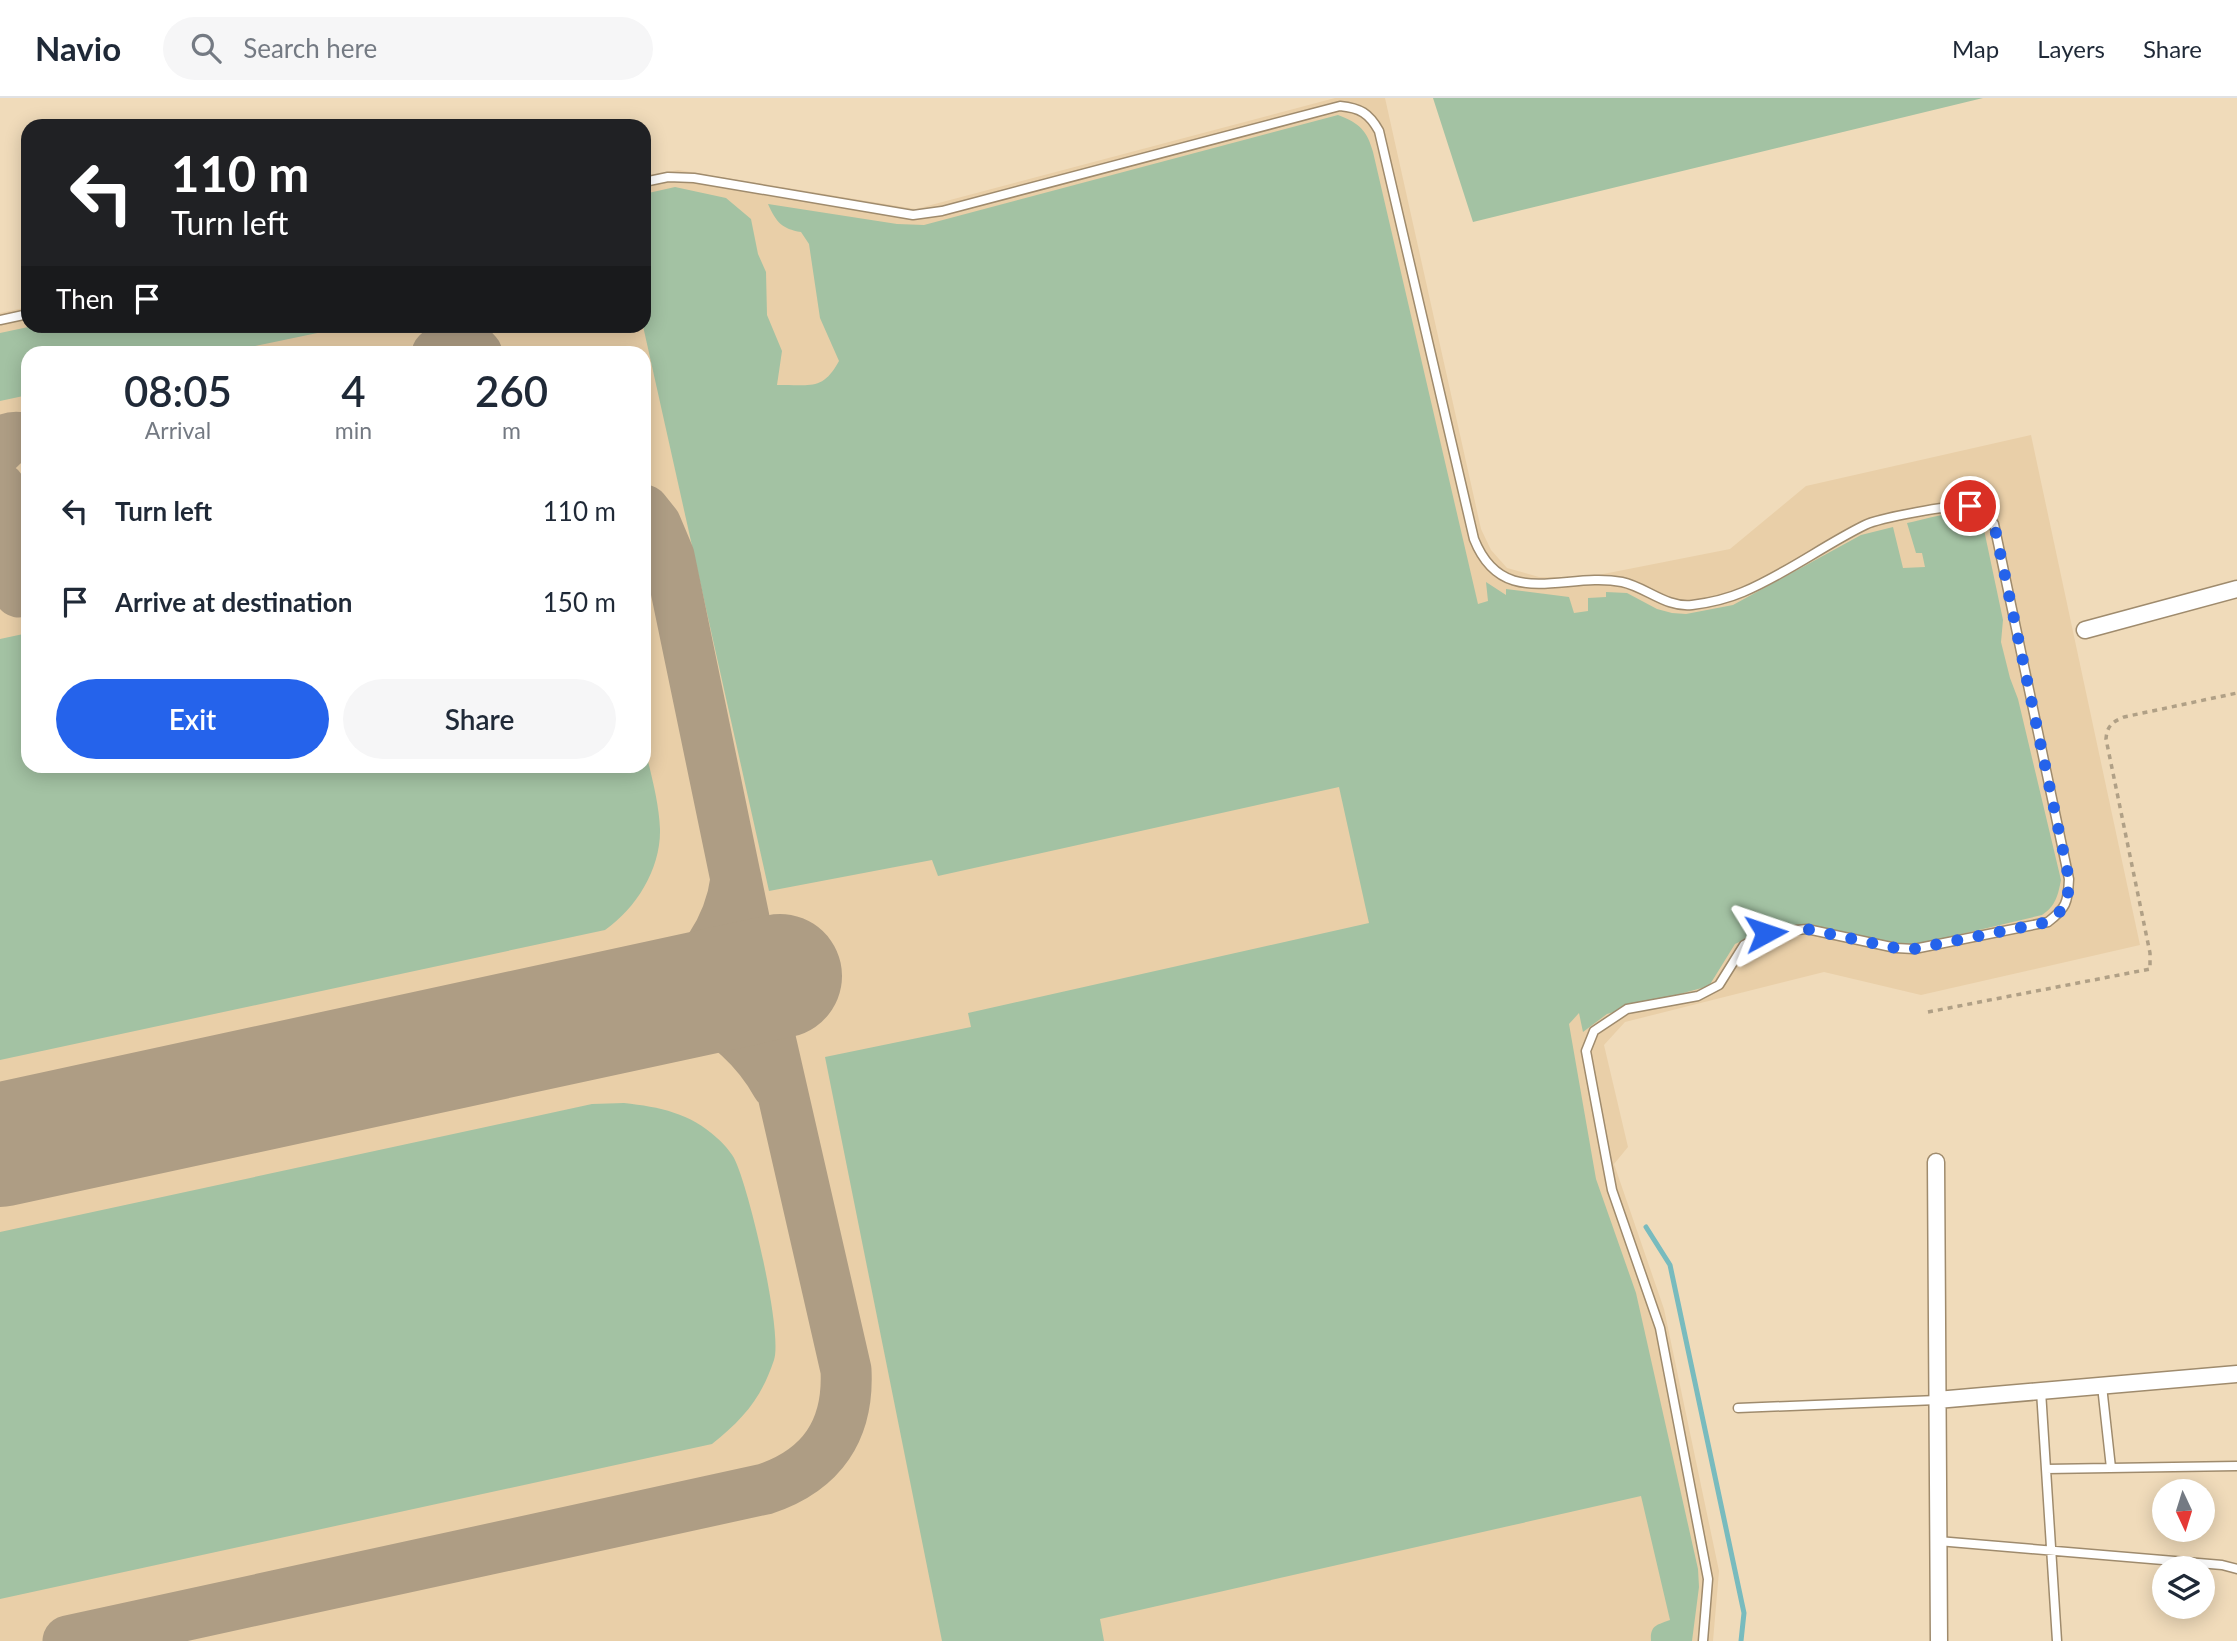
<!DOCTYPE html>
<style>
body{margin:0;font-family:Lato,sans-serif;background:#f6f6f7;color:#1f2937;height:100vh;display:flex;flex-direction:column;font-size:26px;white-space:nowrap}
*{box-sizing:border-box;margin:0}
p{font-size:23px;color:#747a83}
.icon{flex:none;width:38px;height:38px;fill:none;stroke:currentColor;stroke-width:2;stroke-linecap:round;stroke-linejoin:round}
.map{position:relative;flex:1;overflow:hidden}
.drawer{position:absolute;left:21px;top:248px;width:630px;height:427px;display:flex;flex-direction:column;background:#fff;border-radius:21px;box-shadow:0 4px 18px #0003}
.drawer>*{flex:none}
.banner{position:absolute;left:21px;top:21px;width:630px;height:214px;border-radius:21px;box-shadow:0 4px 18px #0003;background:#202124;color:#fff;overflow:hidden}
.needle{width:46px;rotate:176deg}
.buttons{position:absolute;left:2152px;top:1381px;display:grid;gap:14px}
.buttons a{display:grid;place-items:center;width:63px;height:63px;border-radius:50%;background:#fff;box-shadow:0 4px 18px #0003;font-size:35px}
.pin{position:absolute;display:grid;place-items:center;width:60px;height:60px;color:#fff;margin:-30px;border:4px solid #fff;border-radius:50%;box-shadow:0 2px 7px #0007}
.me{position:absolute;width:77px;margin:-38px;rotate:85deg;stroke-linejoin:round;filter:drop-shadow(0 0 5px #0008)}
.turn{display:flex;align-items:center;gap:24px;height:147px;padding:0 35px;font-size:32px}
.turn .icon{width:91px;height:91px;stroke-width:2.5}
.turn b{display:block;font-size:49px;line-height:60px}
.then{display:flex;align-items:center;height:66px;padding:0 35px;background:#0003;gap:14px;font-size:26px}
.eta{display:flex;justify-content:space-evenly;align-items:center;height:119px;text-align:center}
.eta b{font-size:42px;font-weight:600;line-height:49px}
.action{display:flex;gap:14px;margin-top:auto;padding:14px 35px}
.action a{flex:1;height:80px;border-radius:42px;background:#2563eb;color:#fff;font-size:28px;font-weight:600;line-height:80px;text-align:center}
.action a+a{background:#f6f6f7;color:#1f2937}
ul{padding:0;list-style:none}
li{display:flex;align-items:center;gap:21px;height:91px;padding:0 35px}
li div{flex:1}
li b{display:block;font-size:26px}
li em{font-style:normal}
header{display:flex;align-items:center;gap:42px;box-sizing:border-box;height:98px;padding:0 35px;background:#fff;border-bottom:2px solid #e0e1e3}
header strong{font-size:33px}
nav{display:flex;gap:38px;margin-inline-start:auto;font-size:24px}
.search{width:490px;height:63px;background:#f6f6f7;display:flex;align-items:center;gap:18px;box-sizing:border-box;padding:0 24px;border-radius:38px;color:#747a83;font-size:26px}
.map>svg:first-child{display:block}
.built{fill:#e9cfa8;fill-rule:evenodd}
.green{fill:#a3c2a3}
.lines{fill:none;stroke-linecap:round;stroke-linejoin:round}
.stream{stroke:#78bbbe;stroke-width:5}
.taxiway{stroke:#ae9d84;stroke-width:51}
.runway{stroke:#ae9d84;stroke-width:124}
.service-casing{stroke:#9f8b6d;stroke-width:11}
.minor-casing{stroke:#9f8b6d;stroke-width:19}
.path{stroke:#b0a086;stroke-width:3.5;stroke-dasharray:5 5;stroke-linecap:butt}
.service{stroke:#fff;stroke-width:8}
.minor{stroke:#fff;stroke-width:16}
.route{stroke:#2563eb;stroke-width:12;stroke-dasharray:0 21.6}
</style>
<header>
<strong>Navio</strong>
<div class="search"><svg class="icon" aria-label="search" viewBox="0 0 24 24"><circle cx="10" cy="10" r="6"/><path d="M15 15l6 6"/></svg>Search here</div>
<nav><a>Map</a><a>Layers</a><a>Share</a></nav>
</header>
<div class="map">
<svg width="2237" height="1543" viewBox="0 0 2237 1543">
<rect width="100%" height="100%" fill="#f0dbba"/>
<path class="built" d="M 1335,0 L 1385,0 L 1481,431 L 1491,452 L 1507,470 L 1539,479 L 1588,479 L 1730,451 L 1806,388 L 2031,337 L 2140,847 L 1921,897 L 1824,874 L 1625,924 L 1604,947 L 1628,1049 L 1614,1066 L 1664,1211 L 1719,1473 L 1713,1543 L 0,1543 L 0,215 L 28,209 L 28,228 L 644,228 L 644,78 L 678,72 L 916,111 ZM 28,256 L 644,256 L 644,668 L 28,668 Z"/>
<path class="green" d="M 1433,0 L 1983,0 L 1473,124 Z
M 1338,17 C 1359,25 1367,32 1373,54 L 1478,506 L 1488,503 L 1486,484 L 1506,497 L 1506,491 L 1569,499 L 1574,515 L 1588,513 L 1588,500 L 1606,499 L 1606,494 L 1627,495 L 1657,511 L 1672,515 L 1686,516 L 1733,507 L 1861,437 L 1893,429 L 1903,470 L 1925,469 L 1922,455 L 1916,455 L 1907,425 C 1934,420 1962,406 1983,427 L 2003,522 L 2001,544 L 2010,580 L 2018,601 L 2061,782 C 2058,797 2056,808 2042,817 L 1915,847 L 1901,848 L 1810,828 L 1759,835 L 1735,846 L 1709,888 L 1607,916 L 1583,934 L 1579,915 L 1569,926 L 1596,1081 L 1636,1195 L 1698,1471 L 1699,1489 L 1692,1543 L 1651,1543 C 1650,1527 1657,1527 1670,1522 L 1641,1398 L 1100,1521 L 1104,1543 L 942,1543 L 825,959 L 971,929 L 968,915 L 1369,825 L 1339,689 L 938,778 L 932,762 L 769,793 L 643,228 L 644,96 L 675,89 L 726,100 L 751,121 L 758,156 L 766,174 L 767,217 L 782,253 L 777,287 C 810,286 822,294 839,263 L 820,220 L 809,146 L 801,134 C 782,131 776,124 768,106 L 897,126 L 924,127 Z
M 33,228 L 351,228 L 221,255 L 28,256 L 28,297 L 0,303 L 0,235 Z
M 28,535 L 28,668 L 644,668 L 644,646 C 650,673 659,703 660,731 C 661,770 637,810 605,832 L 0,962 L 0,541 Z
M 624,1005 C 660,1009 690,1015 717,1040 C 723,1045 730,1053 734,1060 C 749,1089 783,1234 774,1262 C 761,1301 743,1321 712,1346 L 0,1501 L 0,1134 L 592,1006 Z"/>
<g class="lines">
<path class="stream" d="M 1646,1129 L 1670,1167 L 1744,1515 L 1741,1543"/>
<path class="taxiway" d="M 437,256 C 446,247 452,243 465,243 L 477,256
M 0,350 C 6,338 16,338 28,341
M 0,390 L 19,494
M 654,906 C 665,906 676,905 687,908 C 724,918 759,954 777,987
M 654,906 C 697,875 729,835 736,781
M 68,1543 L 765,1391 C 822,1372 849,1332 846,1272 L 757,883 L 669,458 L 656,427 L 644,412"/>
<path class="runway" d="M 0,1047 L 780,878"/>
<defs>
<path id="service" d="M 644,84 L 668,79 L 694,80 L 913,117 L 942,113 L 1340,8 C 1360,10 1369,15 1379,33 L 1474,441 C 1503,514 1565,473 1622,484 C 1646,489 1666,510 1692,507 C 1708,505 1729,500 1743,494 C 1786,476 1824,447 1865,427 C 1879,420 1954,406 1969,408 C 1981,410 1987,417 1994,426 L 2069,781 C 2068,805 2066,810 2048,824 L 1914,851 L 1896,850 L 1807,831 L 1766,835 L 1744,847 L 1719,887 L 1698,898 L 1627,911 L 1594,933 L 1586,953 L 1612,1092 L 1660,1230 L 1708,1481 L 1703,1543
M 0,222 L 28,216
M 2102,1288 L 2111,1370
M 2041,1293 L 2057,1543
M 1738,1310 L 1937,1302
M 2046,1371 L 2237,1368
M 1938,1443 L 2222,1467 L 2237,1471"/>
<path id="minor" d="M 2085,532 L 2237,491
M 1936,1064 L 1939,1543
M 1937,1302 L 2237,1276"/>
</defs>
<use href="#service" class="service-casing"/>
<use href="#minor" class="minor-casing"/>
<path class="path" d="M 1928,914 L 2150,871 L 2150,855 L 2106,641 C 2107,628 2112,624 2124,619 L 2237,595"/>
<use href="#service" class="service"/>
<use href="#minor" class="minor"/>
</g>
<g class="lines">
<path class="route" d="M 1766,835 L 1807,831 L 1896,850 L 1914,851 L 2048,824 C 2066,810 2068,805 2069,781 L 1994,426 L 1985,414 L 1970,408"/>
</g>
</svg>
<div class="buttons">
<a><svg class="needle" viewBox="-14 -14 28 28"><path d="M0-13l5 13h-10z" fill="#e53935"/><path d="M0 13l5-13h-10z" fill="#747a83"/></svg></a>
<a><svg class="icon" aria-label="layers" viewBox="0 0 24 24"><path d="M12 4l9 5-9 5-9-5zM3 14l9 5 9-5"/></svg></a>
</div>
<div class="pin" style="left:1970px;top:408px;background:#d93025"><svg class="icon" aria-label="arrive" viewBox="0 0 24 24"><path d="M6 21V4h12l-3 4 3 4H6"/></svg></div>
<svg class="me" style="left:1766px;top:835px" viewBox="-20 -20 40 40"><path d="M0-17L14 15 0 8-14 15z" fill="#2563eb" stroke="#fff" stroke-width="4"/></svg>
<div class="banner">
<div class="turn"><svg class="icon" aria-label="left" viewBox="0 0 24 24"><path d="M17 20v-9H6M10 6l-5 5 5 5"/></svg><div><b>110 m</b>Turn left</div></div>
<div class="then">Then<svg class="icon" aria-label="arrive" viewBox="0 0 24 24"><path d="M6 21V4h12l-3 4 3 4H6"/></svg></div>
</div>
<section class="drawer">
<div class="eta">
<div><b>08:05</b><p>Arrival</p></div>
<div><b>4</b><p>min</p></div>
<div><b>260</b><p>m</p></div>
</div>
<ul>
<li><svg class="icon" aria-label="left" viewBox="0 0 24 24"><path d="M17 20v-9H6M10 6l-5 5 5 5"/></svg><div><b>Turn left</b></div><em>110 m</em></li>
<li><svg class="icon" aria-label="arrive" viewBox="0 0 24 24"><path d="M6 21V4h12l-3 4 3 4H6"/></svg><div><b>Arrive at destination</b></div><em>150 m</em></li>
</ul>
<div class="action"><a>Exit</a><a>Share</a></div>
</section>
</div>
